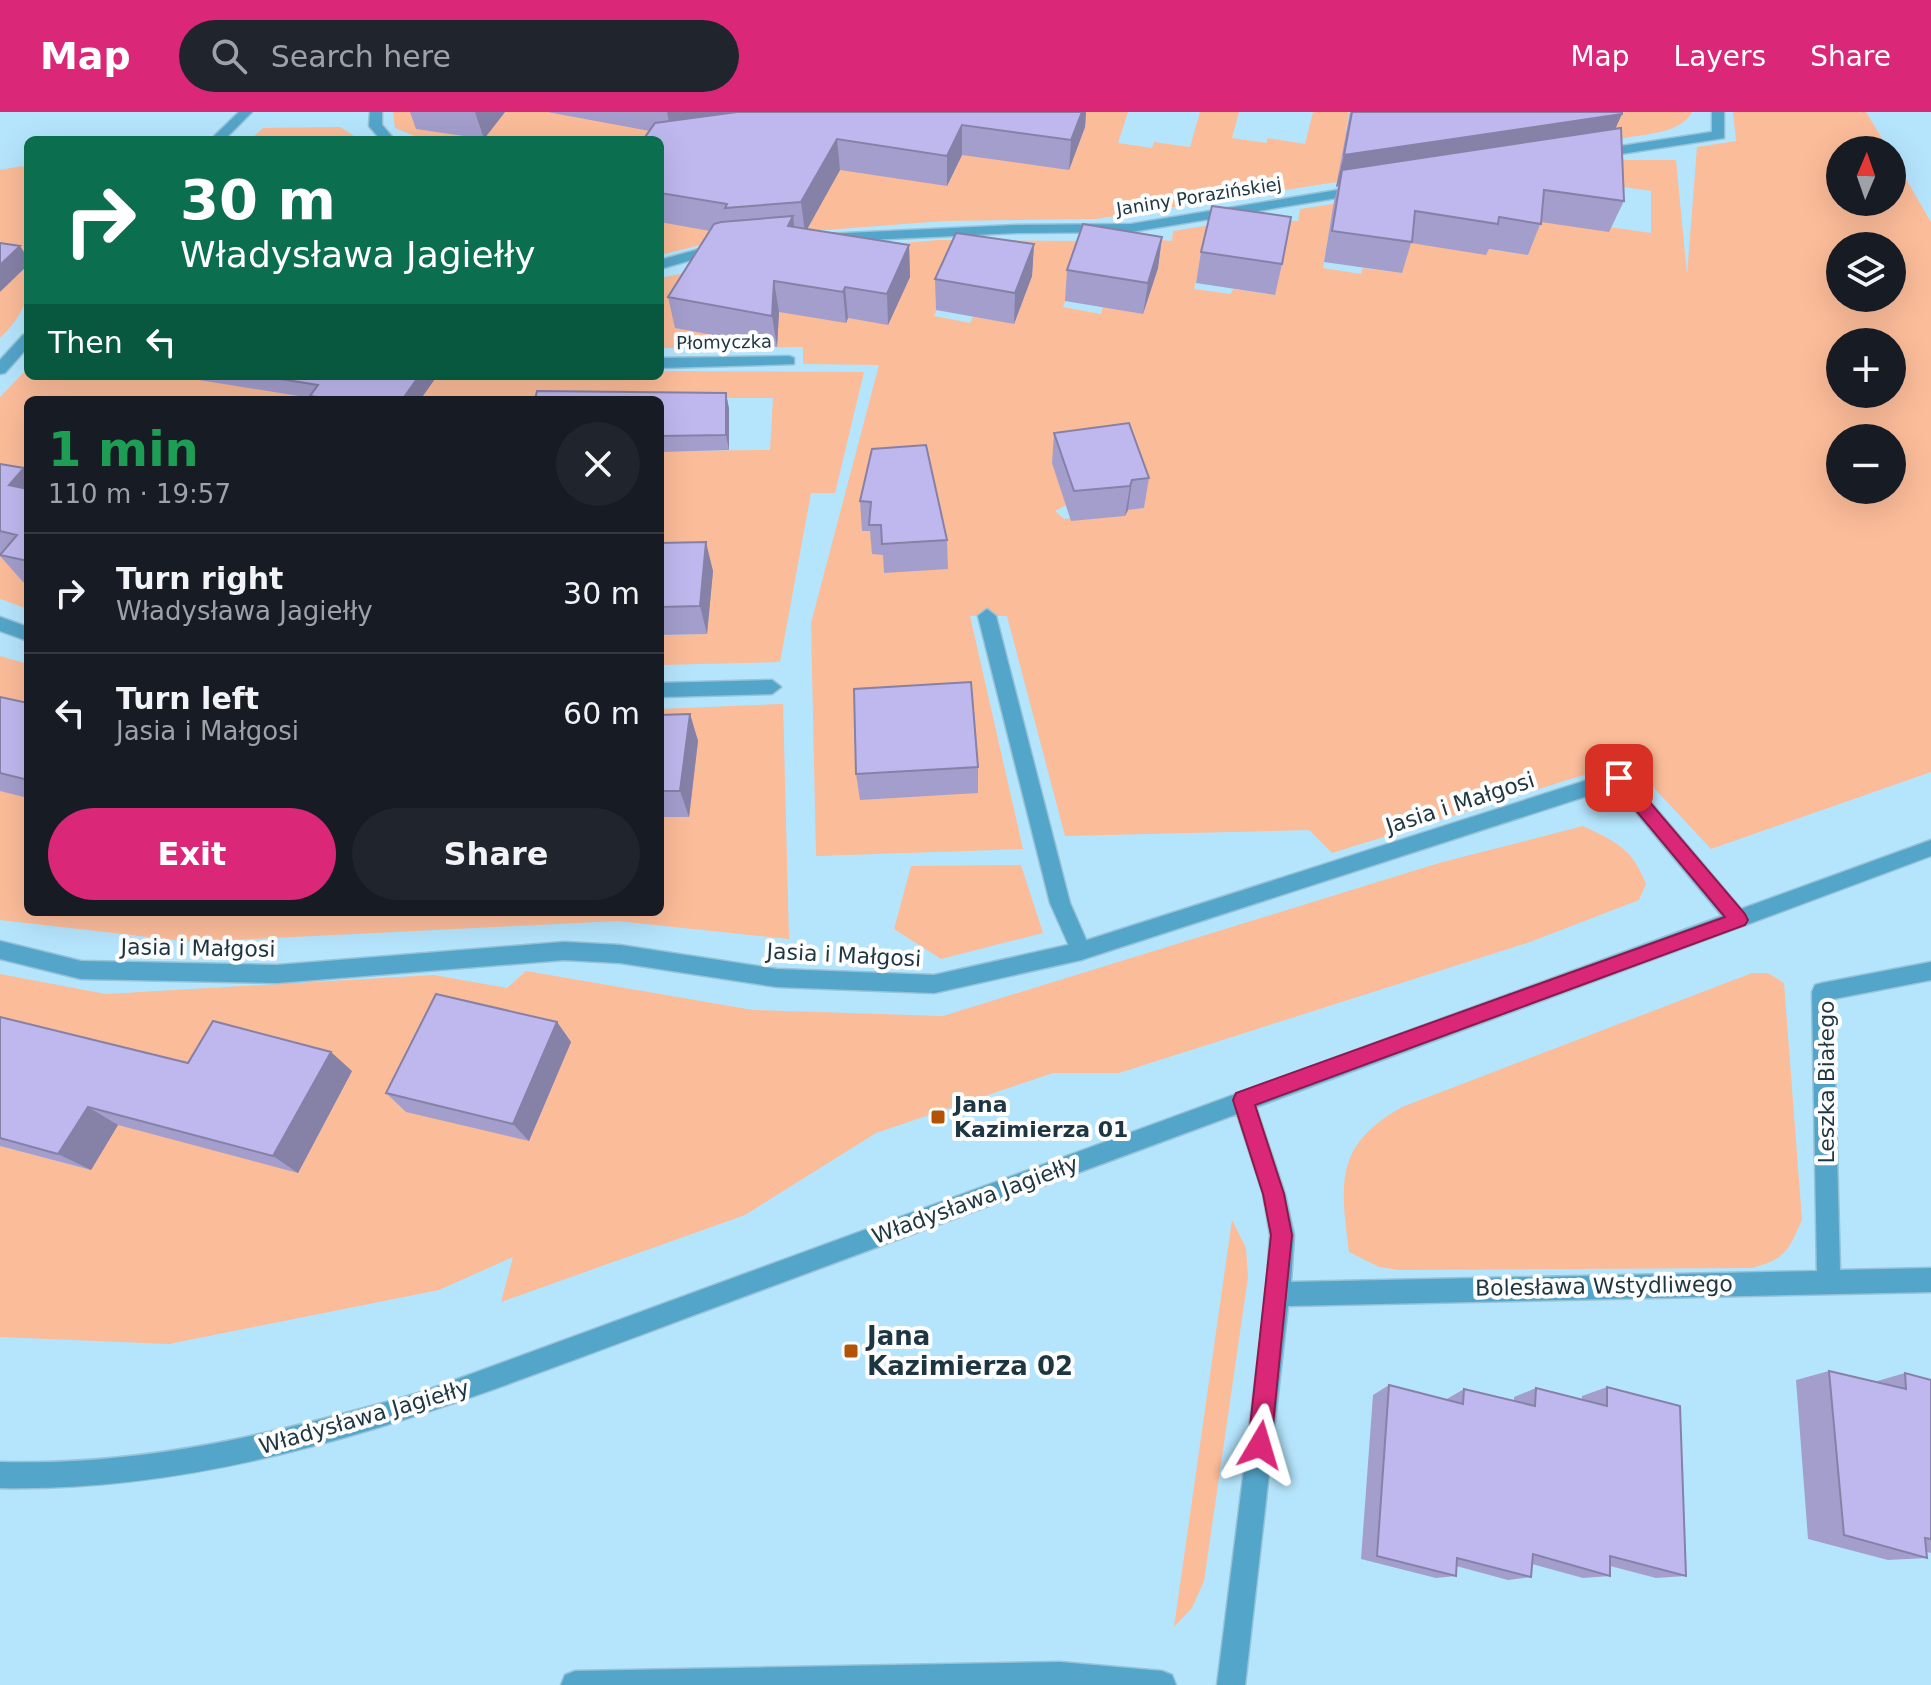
<!DOCTYPE html>
<meta charset="utf-8">
<style>
body{margin:0;font-family:"DejaVu Sans",sans-serif;background:#20242c;color:#f1f3f6;height:100vh;display:flex;flex-direction:column;font-size:30px;white-space:nowrap}
*{box-sizing:border-box;margin:0}
p{font-size:26px;color:#9ea1a6}
.icon{flex:none;width:44px;height:44px;fill:none;stroke:currentColor;stroke-width:2;stroke-linecap:round;stroke-linejoin:round}
.map{position:relative;flex:1;overflow:hidden}
.details{position:absolute;left:24px;top:284px;width:640px;height:520px;display:flex;flex-direction:column;background:#171b24;border-radius:12px;box-shadow:0 8px 32px #0002}
.details>*{flex:none}
.guide{position:absolute;left:24px;top:24px;width:640px;height:244px;border-radius:12px;box-shadow:0 8px 32px #0002;background:#0b6e4f;color:#fff;overflow:hidden}
.needle{width:52px;rotate:2deg}
.controls{position:absolute;left:1826px;top:24px;display:grid;gap:16px}
.controls a{display:grid;place-items:center;width:80px;height:80px;border-radius:50%;background:#171b24;box-shadow:0 8px 32px #0002;font-size:40px}
.pin{position:absolute;display:grid;place-items:center;width:68px;height:68px;color:#fff;margin:-34px;border-radius:16px;box-shadow:0 4px 12px #0006}
.me{position:absolute;width:88px;margin:-44px;rotate:7deg;stroke-linejoin:round;filter:drop-shadow(0 0 6px #0008)}
.turn{display:flex;align-items:center;gap:28px;height:168px;padding:0 24px;font-size:36px}
.turn .icon{width:104px;height:104px;stroke-width:2.5}
.turn b{display:block;font-size:56px;line-height:68px}
.then{display:flex;align-items:center;height:76px;padding:0 24px;background:#0003;gap:16px;font-size:30px}
.round{display:grid;place-items:center;flex:none;width:84px;height:84px;border-radius:42px;background:#20242c}
.overview{display:flex;align-items:center;justify-content:space-between;height:136px;padding:0 24px}
h1{font-size:48px;font-weight:600;line-height:60px;color:#1e9e55}
.action{display:flex;gap:16px;margin-top:auto;padding:16px 24px}
.action a{flex:1;height:92px;border-radius:48px;background:#db2777;color:#fff;font-size:32px;font-weight:600;line-height:92px;text-align:center}
.action a+a{background:#20242c;color:#f1f3f6}
ul{padding:0;list-style:none}
li{display:flex;align-items:center;gap:24px;height:120px;padding:0 24px;border-top:2px solid #363941}
li div{flex:1}
li b{display:block;font-size:30px}
li em{font-style:normal}
header{display:flex;align-items:center;gap:48px;box-sizing:border-box;height:112px;padding:0 40px;background:#db2777;color:#fff}
header strong{font-size:38px}
nav{display:flex;gap:44px;margin-inline-start:auto;font-size:28px}
.search{width:560px;height:72px;background:#20242c;display:flex;align-items:center;gap:20px;box-sizing:border-box;padding:0 28px;border-radius:44px;color:#9ea1a6;font-size:30px}
.map>svg:first-child{display:block}
.green{fill:#fbbc99;fill-rule:evenodd}
.lines{fill:none;stroke-linecap:round;stroke-linejoin:round}
.service-casing{stroke:#97c2d7;stroke-width:3}
.minor-casing{stroke:#97c2d7;stroke-width:3}
.service{fill:#54a5ca;fill-rule:evenodd}
.minor{fill:#54a5ca;fill-rule:evenodd}
.wall{fill:#a49ecd}
.shaded-wall{fill:#8681a7}
.building{fill:#bfb8ee;stroke:#8681a7;stroke-width:2}
.route{fill:#db2777;stroke:#8e194d;stroke-width:2}
.poi-dot{fill:#b25305;stroke:#fefefe;stroke-width:3}
.labels{text-anchor:middle;dominant-baseline:central;stroke-width:8;stroke-linejoin:round;paint-order:stroke}
.far-street-label{font-size:18px;fill:#1d3641;stroke:#fefefe}
.street-label{font-size:22px;fill:#1d3641;stroke:#fefefe}
.poi-label{font-size:22px;font-weight:bold;fill:#1d3641;stroke:#fefefe;text-anchor:start}
.near-poi-label{font-size:26px;font-weight:bold;fill:#1d3641;stroke:#fefefe;text-anchor:start}
</style>
<header>
<strong>Map</strong>
<div class="search"><svg class="icon" aria-label="search" viewBox="0 0 24 24"><circle cx="10" cy="10" r="6"/><path d="M15 15l6 6"/></svg>Search here</div>
<nav><a>Map</a><a>Layers</a><a>Share</a></nav>
</header>
<div class="map">
<svg width="1931" height="1573" viewBox="0 0 1931 1573">
<rect width="100%" height="100%" fill="#b5e5fd"/>
<path class="green" d="M 393,0 L 835,0 L 633,28 L 425,28 L 395,16 Z
M 955,0 L 1128,0 L 1118,31 L 1152,36 L 1154,30 L 1190,35 L 1200,0 L 1239,0 L 1232,26 L 1266,31 L 1268,26 L 1305,32 L 1313,0 L 1349,0 L 1346,19 L 1380,24 L 1534,0 L 1692,0 C 1682,21 1645,22 1625,26 L 1096,107 L 944,109 L 733,125 L 660,143 L 660,104 Z
M 1733,0 L 1866,0 L 1889,38 L 1840,38 L 1840,90 L 1892,90 L 1892,43 L 1931,110 L 1931,660 L 1711,737 L 1629,649 L 1332,741 L 1309,718 L 1065,724 L 1007,504 L 970,504 L 1023,737 L 816,744 L 811,511 L 879,253 L 803,252 L 803,235 L 660,236 L 660,166 L 784,142 L 937,128 L 1084,129 L 1127,125 L 1172,129 L 1173,119 L 1247,107 L 1298,109 L 1300,97 L 1619,48 L 1676,48 L 1687,163 L 1697,35 L 1736,29 ZM 1570,67 L 1651,79 L 1651,121 L 1609,115 ZM 1532,101 L 1528,143 L 1487,137 ZM 1331,107 L 1402,161 L 1363,156 L 1361,162 L 1323,156 ZM 1207,125 L 1275,183 L 1233,177 L 1231,182 L 1194,177 ZM 1840,134 L 1892,134 L 1892,186 L 1840,186 ZM 1081,144 L 1143,202 L 1103,195 L 1101,202 L 1063,195 ZM 956,152 L 1014,211 L 973,205 L 970,211 L 934,204 ZM 836,153 L 888,212 L 848,206 L 845,211 ZM 1840,230 L 1892,230 L 1892,282 L 1840,282 ZM 1840,326 L 1892,326 L 1892,378 L 1840,378 ZM 1066,393 L 1144,396 L 1128,398 L 1125,404 L 1100,402 L 1064,407 L 1055,399 Z
M 340,15 L 361,28 L 250,28 L 263,16 Z
M 22,54 L 28,58 L 28,150 L 0,145 L 0,58 Z
M 28,153 C 28,189 26,200 0,226 L 0,180 Z
M 28,256 L 28,264 L 202,264 L 326,288 L 28,288 L 28,381 L 0,376 L 0,285 Z
M 660,259 L 864,260 L 835,381 L 811,381 L 780,550 L 660,553 L 660,523 L 707,522 L 660,460 L 660,288 L 419,288 L 435,264 L 660,264 ZM 728,286 L 773,286 L 770,338 L 676,339 L 682,287 Z
M 0,439 L 28,467 L 25,471 L 28,472 L 28,497 L 0,487 Z
M 0,544 L 28,552 L 28,800 L 660,800 L 660,597 L 783,592 L 789,827 L 617,809 L 192,830 L 0,808 Z
M 1583,714 C 1616,730 1632,736 1646,772 L 1639,788 L 1530,830 L 1119,961 L 1053,961 L 876,1021 L 745,1103 L 501,1190 L 513,1145 L 439,1178 L 169,1232 L 0,1225 L 0,1034 L 91,1058 L 0,984 L 0,862 L 106,882 L 434,863 L 507,876 L 526,859 L 753,898 L 943,904 L 1439,751 Z
M 1021,753 L 1043,821 L 941,847 L 894,817 L 911,754 Z
M 1752,861 L 1768,861 L 1784,871 L 1802,1108 C 1788,1139 1786,1147 1752,1156 L 1399,1158 L 1379,1155 L 1349,1140 C 1340,1069 1335,1033 1402,995 Z
M 1232,1108 L 1246,1136 L 1248,1165 L 1204,1469 L 1192,1496 L 1174,1515 Z"/>
<g class="lines">
<defs>
<path id="service" d="M 987,497 L 996,504 L 1070,791 L 1091,839 L 1088,845 L 1081,848 L 1074,845 L 1050,791 L 978,504 Z"/>
<path id="minor" d="M 239,0 L 252,0 L 224,28 L 210,28 Z
M 370,0 L 382,0 L 382,13 L 395,28 L 381,28 L 369,14 Z
M 1712,0 L 1724,0 L 1724,26 L 1595,46 L 1588,42 L 1595,38 L 1712,20 Z
M 1362,74 L 1367,75 L 1367,81 L 1131,120 L 1016,121 L 825,130 L 818,126 L 825,122 L 1016,113 L 1131,112 Z
M 721,131 L 726,132 L 726,138 L 660,157 L 660,148 Z
M 28,221 L 28,235 L 5,261 L 0,262 L 0,248 L 23,223 Z
M 789,244 L 794,246 L 794,252 L 660,256 L 660,246 Z
M 0,505 L 28,515 L 28,529 L 0,519 Z
M 772,568 L 781,575 L 772,582 L 660,585 L 660,571 Z
M 1619,658 L 1626,661 L 1741,797 L 1931,728 L 1931,744 L 1256,995 L 1285,1082 L 1294,1123 L 1291,1170 L 1817,1159 L 1812,880 L 1815,873 L 1822,871 L 1931,850 L 1931,868 L 1833,887 L 1840,1158 L 1931,1156 L 1931,1180 L 1288,1194 L 1245,1573 L 1217,1573 L 1266,1182 L 1270,1123 L 1263,1082 L 1237,1002 C 1053,1070 869,1138 686,1206 C 463,1289 241,1381 0,1376 L 0,1350 C 148,1354 281,1320 422,1280 L 1722,804 L 1615,675 L 1081,848 L 934,881 L 777,875 L 620,851 L 564,848 L 277,871 L 81,867 L 0,847 L 0,829 L 81,849 L 277,853 L 564,830 L 620,833 L 777,857 L 934,863 L 1081,830 Z
M 1060,1550 L 1162,1559 L 1172,1563 L 1176,1573 L 561,1573 L 565,1563 L 575,1559 Z"/>
</defs>
<use href="#service" class="service-casing"/>
<use href="#minor" class="minor-casing"/>
<use href="#service" class="service"/>
<use href="#minor" class="minor"/>
</g>
<path class="wall" d="M 410,0 L 505,0 L 484,27 L 416,17 Z
M 547,0 L 1086,0 L 1085,15 L 1069,58 L 962,43 L 947,74 L 840,58 L 807,117 L 909,133 L 910,165 L 888,213 L 848,206 L 846,211 L 779,200 L 777,235 L 675,216 L 668,185 L 710,119 L 660,110 L 660,28 L 650,19 Z
M 1350,0 L 1622,0 L 1615,17 L 1624,89 L 1609,120 L 1541,110 L 1528,143 L 1489,137 L 1486,143 L 1411,131 L 1402,161 L 1324,150 L 1334,89 L 1338,74 L 1336,75 Z
M 1162,125 L 1158,156 L 1143,202 L 1065,189 L 1067,158 Z
M 1034,132 L 1032,164 L 1014,212 L 936,198 L 935,167 Z
M 1201,140 L 1282,152 L 1275,183 L 1196,171 Z
M 197,264 L 437,264 L 420,288 L 312,288 L 311,286 L 199,268 Z
M 726,281 L 729,297 L 729,338 L 660,340 L 660,288 Z
M 1054,321 L 1149,366 L 1144,396 L 1128,398 L 1125,404 L 1071,409 L 1052,351 Z
M 872,337 L 947,428 L 948,457 L 884,461 L 883,443 L 872,442 L 870,419 L 862,419 L 860,389 Z
M 0,352 L 28,361 L 28,472 L 24,471 L 0,444 Z
M 660,431 L 713,459 L 707,522 L 660,523 Z
M 0,585 L 28,591 L 28,686 L 0,679 Z
M 690,602 L 698,629 L 689,705 L 660,705 L 660,603 Z
M 978,655 L 978,681 L 860,688 L 856,662 Z
M 0,905 L 188,951 L 352,959 L 298,1061 L 118,1013 L 91,1058 L 0,1034 Z
M 557,910 L 571,930 L 529,1029 L 406,1000 L 386,981 Z
M 1829,1259 L 1874,1270 L 1905,1261 L 1931,1268 L 1931,1441 L 1927,1440 L 1927,1446 L 1888,1448 L 1808,1427 L 1796,1268 Z
M 1389,1273 L 1445,1288 L 1464,1277 L 1514,1289 L 1514,1285 L 1536,1276 L 1582,1287 L 1582,1284 L 1607,1275 L 1686,1464 L 1656,1466 L 1610,1454 L 1610,1464 L 1583,1466 L 1532,1452 L 1531,1465 L 1508,1468 L 1456,1454 L 1456,1464 L 1436,1466 L 1361,1447 L 1373,1283 Z"/>
<path class="shaded-wall" d="M 475,0 L 505,0 L 484,27 Z
M 667,0 L 859,0 L 672,26 Z
M 1082,0 L 1086,0 L 1085,15 L 1069,58 L 1071,28 Z
M 1622,2 L 1608,33 L 1342,58 L 1338,74 L 1336,75 L 1344,43 Z
M 962,13 L 962,43 L 947,74 L 947,44 Z
M 837,27 L 840,58 L 805,121 L 801,90 Z
M 793,104 L 797,136 L 788,114 Z
M 1162,125 L 1158,156 L 1143,202 L 1148,171 Z
M 1034,132 L 1032,164 L 1014,212 L 1015,181 Z
M 909,133 L 910,165 L 888,213 L 887,182 Z
M 20,134 L 28,146 L 28,153 L 0,180 L 0,153 Z
M 774,169 L 779,200 L 777,235 L 772,204 Z
M 845,175 L 848,206 L 846,211 L 843,180 Z
M 419,264 L 437,264 L 420,288 L 402,288 Z
M 726,281 L 729,297 L 729,338 L 726,323 Z
M 24,356 L 28,361 L 28,396 L 9,373 Z
M 1132,368 L 1128,398 L 1125,404 L 1130,374 Z
M 706,430 L 713,459 L 707,522 L 700,494 Z
M 690,602 L 698,629 L 689,705 L 680,679 Z
M 557,910 L 571,930 L 529,1029 L 513,1012 Z
M 331,940 L 352,959 L 298,1061 L 273,1044 Z
M 88,995 L 118,1013 L 91,1058 L 58,1042 Z"/>
<path class="building" d="M 737,0 L 1082,0 L 1071,28 L 962,13 L 947,44 L 837,27 L 801,90 L 725,96 L 727,92 L 660,81 L 660,28 L 643,28 L 655,11 Z
M 1352,0 L 1622,0 L 1622,2 L 1344,43 Z
M 1621,16 L 1624,89 L 1544,78 L 1541,112 L 1499,105 L 1498,112 L 1415,99 L 1412,130 L 1332,119 L 1342,58 Z
M 1212,94 L 1291,105 L 1282,152 L 1201,140 Z
M 793,104 L 788,114 L 909,133 L 887,182 L 845,175 L 843,180 L 774,169 L 772,204 L 668,185 L 714,112 L 721,110 Z
M 1083,112 L 1162,125 L 1148,171 L 1067,158 Z
M 956,121 L 1034,132 L 1015,181 L 935,167 Z
M 0,131 L 20,134 L 0,153 Z
M 262,264 L 419,264 L 402,288 L 338,288 L 310,284 L 318,273 Z
M 537,279 L 726,281 L 726,323 L 660,324 L 660,288 L 535,288 Z
M 1129,311 L 1149,366 L 1132,368 L 1130,374 L 1074,379 L 1054,321 Z
M 926,333 L 947,428 L 882,432 L 881,413 L 869,413 L 871,390 L 860,389 L 872,337 Z
M 0,352 L 24,356 L 9,373 L 28,377 L 28,449 L 0,443 L 17,423 L 0,419 Z
M 706,430 L 700,494 L 660,495 L 660,431 Z
M 971,570 L 978,655 L 856,662 L 854,577 Z
M 0,585 L 28,591 L 28,668 L 0,661 Z
M 690,602 L 680,679 L 660,679 L 660,603 Z
M 436,882 L 557,910 L 513,1012 L 386,981 Z
M 0,905 L 188,951 L 213,909 L 331,940 L 273,1044 L 88,995 L 58,1042 L 0,1026 Z
M 1829,1259 L 1906,1277 L 1905,1261 L 1931,1268 L 1931,1427 L 1925,1426 L 1927,1446 L 1844,1423 Z
M 1389,1273 L 1463,1292 L 1464,1277 L 1535,1294 L 1536,1276 L 1607,1294 L 1607,1275 L 1680,1294 L 1686,1464 L 1610,1444 L 1610,1464 L 1533,1442 L 1531,1465 L 1457,1446 L 1456,1464 L 1377,1444 Z"/>
<path class="route" d="M 1619,659 L 1625,661 L 1745,802 L 1748,808 L 1745,813 L 1255,993 L 1284,1082 L 1292,1123 L 1271,1333 L 1268,1341 L 1260,1344 L 1252,1341 L 1248,1333 L 1271,1123 L 1263,1082 L 1233,988 L 1236,981 L 1725,805 L 1613,671 L 1610,666 L 1613,661 Z"/>
<g class="poi-dot">
<rect x="930" y="997" width="16" height="16" rx="4"/>
<rect x="843" y="1231" width="16" height="16" rx="4"/>
</g>
<g class="labels">
<g class="far-street-label">
<text transform="translate(1199 84) rotate(-9)">Janiny Porazińskiej</text>
<text transform="translate(724 230) rotate(-1)">Płomyczka</text>
</g>
<g class="street-label">
<text transform="translate(1460 691) rotate(-18)">Jasia i Małgosi</text>
<text transform="translate(198 836) rotate(1)">Jasia i Małgosi</text>
<text transform="translate(844 843) rotate(3)">Jasia i Małgosi</text>
<text transform="translate(1826 970) rotate(-90)">Leszka Białego</text>
<text transform="translate(975 1088) rotate(-20)">Władysława Jagiełły</text>
<text transform="translate(1604 1174) rotate(-1)">Bolesława Wstydliwego</text>
<text transform="translate(364 1305) rotate(-16)">Władysława Jagiełły</text>
</g>
<g class="poi-label">
<text x="954" y="992">Jana<tspan x="954" dy="25">Kazimierza 01</tspan></text>
</g>
<g class="near-poi-label">
<text x="867" y="1224">Jana<tspan x="867" dy="30">Kazimierza 02</tspan></text>
</g>
</g>
</svg>
<div class="controls">
<a><svg class="needle" viewBox="-14 -14 28 28"><path d="M0-13l5 13h-10z" fill="#e53935"/><path d="M0 13l5-13h-10z" fill="#9ea1a6"/></svg></a>
<a><svg class="icon" aria-label="layers" viewBox="0 0 24 24"><path d="M12 4l9 5-9 5-9-5zM3 14l9 5 9-5"/></svg></a>
<a>+</a>
<a>−</a>
</div>
<div class="pin" style="left:1619px;top:666px;background:#d93025"><svg class="icon" aria-label="arrive" viewBox="0 0 24 24"><path d="M6 21V4h12l-3 4 3 4H6"/></svg></div>
<svg class="me" style="left:1260px;top:1333px" viewBox="-20 -20 40 40"><path d="M0-17L14 15 0 8-14 15z" fill="#db2777" stroke="#fff" stroke-width="4"/></svg>
<div class="guide">
<div class="turn"><svg class="icon" aria-label="right" viewBox="0 0 24 24"><path d="M7 20v-9h11M14 6l5 5-5 5"/></svg><div><b>30 m</b>Władysława Jagiełły</div></div>
<div class="then">Then<svg class="icon" aria-label="left" viewBox="0 0 24 24"><path d="M17 20v-9H6M10 6l-5 5 5 5"/></svg></div>
</div>
<section class="details">
<div class="overview"><div><h1>1 min</h1><p>110 m · 19:57</p></div><a class="round"><svg class="icon" aria-label="close" viewBox="0 0 24 24"><path d="M6 6l12 12M18 6L6 18"/></svg></a></div>
<ul>
<li><svg class="icon" aria-label="right" viewBox="0 0 24 24"><path d="M7 20v-9h11M14 6l5 5-5 5"/></svg><div><b>Turn right</b><p>Władysława Jagiełły</p></div><em>30 m</em></li>
<li><svg class="icon" aria-label="left" viewBox="0 0 24 24"><path d="M17 20v-9H6M10 6l-5 5 5 5"/></svg><div><b>Turn left</b><p>Jasia i Małgosi</p></div><em>60 m</em></li>
</ul>
<div class="action"><a>Exit</a><a>Share</a></div>
</section>
</div>
